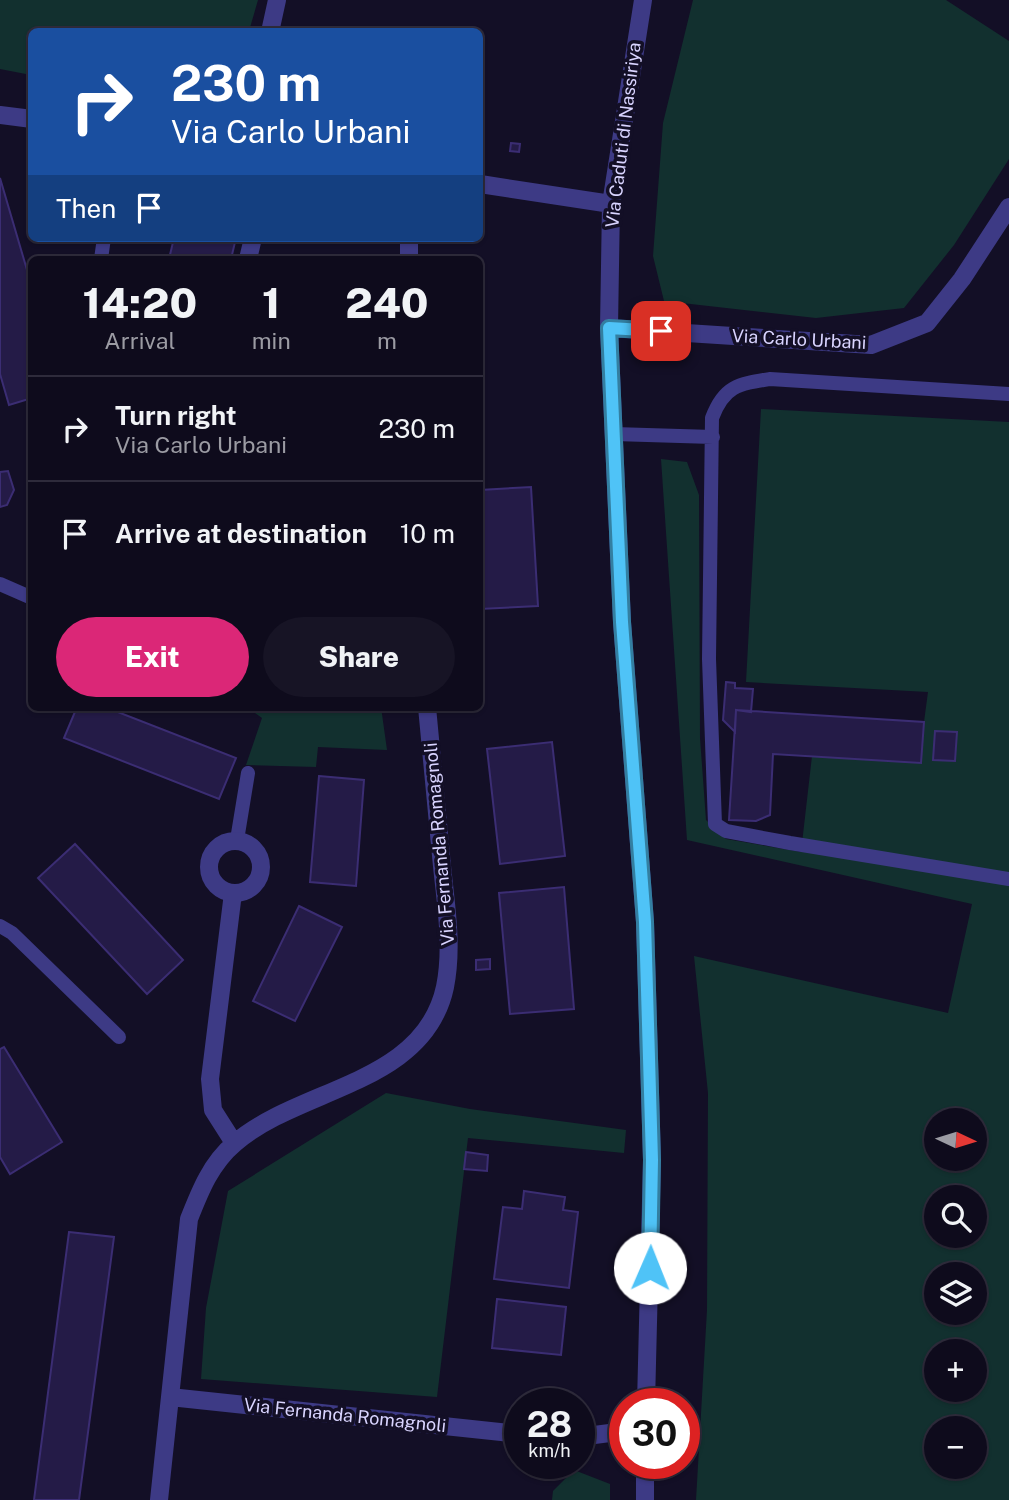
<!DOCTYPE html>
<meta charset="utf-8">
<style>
body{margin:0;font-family:"Public Sans",sans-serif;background:#171425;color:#f1f3f6;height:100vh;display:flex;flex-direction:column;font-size:26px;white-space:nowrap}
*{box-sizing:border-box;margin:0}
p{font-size:23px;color:#9b9ba3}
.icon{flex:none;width:38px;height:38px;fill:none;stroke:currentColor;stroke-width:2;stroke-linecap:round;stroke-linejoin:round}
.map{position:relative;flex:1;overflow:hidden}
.drawer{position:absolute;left:28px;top:256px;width:455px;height:455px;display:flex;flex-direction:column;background:#0e0b1c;border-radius:10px;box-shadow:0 2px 5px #0004,0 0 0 2px #2e2b3b}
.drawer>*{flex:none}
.hud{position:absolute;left:28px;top:28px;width:455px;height:214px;border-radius:10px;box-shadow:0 2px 5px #0004,0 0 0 2px #2e2b3b;background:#1a4fa0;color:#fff;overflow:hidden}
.needle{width:46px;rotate:94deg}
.buttons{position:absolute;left:924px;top:1108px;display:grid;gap:14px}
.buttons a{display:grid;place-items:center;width:63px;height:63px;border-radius:50%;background:#0e0b1c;box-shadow:0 2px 5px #0004,0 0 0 2px #2e2b3b;font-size:35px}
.speed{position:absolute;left:504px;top:1388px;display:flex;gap:14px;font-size:35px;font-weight:700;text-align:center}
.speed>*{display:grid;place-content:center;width:91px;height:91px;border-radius:50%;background:#0e0b1c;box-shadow:0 2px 5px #0004,0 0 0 2px #2e2b3b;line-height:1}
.speed small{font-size:18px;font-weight:400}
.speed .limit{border:10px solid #d22;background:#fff;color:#111}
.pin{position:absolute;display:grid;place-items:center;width:60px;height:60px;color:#fff;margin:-30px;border-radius:14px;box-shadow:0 4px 10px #0006}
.me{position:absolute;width:77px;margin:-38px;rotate:1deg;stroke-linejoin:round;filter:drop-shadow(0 0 5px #0008)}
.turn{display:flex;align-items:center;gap:24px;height:147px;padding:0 28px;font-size:32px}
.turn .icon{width:91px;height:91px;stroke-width:2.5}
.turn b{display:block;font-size:49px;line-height:60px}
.then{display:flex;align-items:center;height:66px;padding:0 28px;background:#0003;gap:14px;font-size:26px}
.eta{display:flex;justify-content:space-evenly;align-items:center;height:119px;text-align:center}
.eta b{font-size:42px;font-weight:800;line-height:49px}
.action{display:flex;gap:14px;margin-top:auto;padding:14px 28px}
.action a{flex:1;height:80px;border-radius:42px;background:#db2777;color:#fff;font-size:28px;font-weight:800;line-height:80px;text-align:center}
.action a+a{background:#171425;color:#f1f3f6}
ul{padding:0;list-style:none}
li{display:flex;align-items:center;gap:21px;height:105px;padding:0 28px;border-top:2px solid #2e2b3b}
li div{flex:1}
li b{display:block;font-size:26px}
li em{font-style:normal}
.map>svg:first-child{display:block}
.green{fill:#12302f;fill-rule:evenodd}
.building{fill:#241b47;stroke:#3b2d73;stroke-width:2}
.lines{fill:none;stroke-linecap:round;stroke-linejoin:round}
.lane{stroke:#3d3a85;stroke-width:14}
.street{stroke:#3d3a85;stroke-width:18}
.route-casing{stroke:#337fa1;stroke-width:18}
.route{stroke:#4fc3f7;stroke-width:12}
.labels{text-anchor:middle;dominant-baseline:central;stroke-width:7;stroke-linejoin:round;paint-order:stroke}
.street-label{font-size:18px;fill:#d9d4ff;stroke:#130f26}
</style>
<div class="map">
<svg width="1009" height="1500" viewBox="0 0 1009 1500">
<rect width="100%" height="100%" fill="#130f26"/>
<path class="green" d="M 0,0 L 258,0 L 249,31 L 32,32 L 31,75 L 0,69 Z
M 693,0 L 946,0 L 1009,41 L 1009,159 L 954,245 L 904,308 L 816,318 L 664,301 L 653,256 L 663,123 Z
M 761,409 L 1009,422 L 1009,1500 L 696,1500 L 707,1310 L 708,1093 L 694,956 L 948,1013 L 972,904 L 687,840 L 661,459 L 687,462 L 699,495 L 700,738 L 706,820 L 726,839 L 801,852 L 812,756 L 924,722 L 928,692 L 746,682 ZM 936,1120 L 975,1120 L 975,1158 L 936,1158 ZM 936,1197 L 975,1197 L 975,1236 L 936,1236 ZM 936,1274 L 975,1274 L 975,1312 L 936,1312 ZM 936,1351 L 975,1351 L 975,1390 L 936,1390 ZM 936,1428 L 975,1428 L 975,1466 L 936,1466 Z
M 247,707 L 381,707 L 387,750 L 318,747 L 316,767 L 246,765 L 262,718 Z
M 386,1093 L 470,1109 L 626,1130 L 624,1153 L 468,1138 L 437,1397 L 201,1379 L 206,1308 L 228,1191 Z
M 574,1470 L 610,1484 L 610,1500 L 552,1500 L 553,1491 Z"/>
<path class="building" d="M 511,143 L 520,144 L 519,152 L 510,151 Z
M 0,178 L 32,287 L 32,398 L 9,405 L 0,374 Z
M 174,238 L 236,238 L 231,259 L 169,259 Z
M 8,471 L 14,490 L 7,505 L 0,507 L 0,472 Z
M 531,487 L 538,606 L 480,609 L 480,490 Z
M 726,682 L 735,683 L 735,688 L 753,689 L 751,712 L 736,710 L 735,732 L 723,720 Z
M 77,707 L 105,707 L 236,758 L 219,799 L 64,738 Z
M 736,710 L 924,722 L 921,763 L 773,754 L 770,815 L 756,821 L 729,820 Z
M 935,731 L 957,732 L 955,761 L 933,760 Z
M 552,742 L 565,856 L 500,864 L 487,749 Z
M 319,776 L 364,780 L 356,886 L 310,882 Z
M 75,844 L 183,960 L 147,994 L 38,878 Z
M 564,887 L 574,1009 L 510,1014 L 499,893 Z
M 299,906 L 342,927 L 295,1021 L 253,1001 Z
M 490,959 L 490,969 L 476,970 L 476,960 Z
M 4,1047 L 62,1142 L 10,1174 L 0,1157 L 0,1049 Z
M 466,1152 L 488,1155 L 487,1171 L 464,1169 Z
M 524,1191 L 565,1197 L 563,1210 L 578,1212 L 569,1288 L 494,1279 L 503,1207 L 522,1209 Z
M 69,1232 L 114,1237 L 79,1500 L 34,1500 Z
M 497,1299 L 566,1307 L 561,1355 L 492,1348 Z"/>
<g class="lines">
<path class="lane" d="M 101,259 L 104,238
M 1009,394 L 770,379 C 738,384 724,386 712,418 L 709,659 L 715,824 L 726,831 L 790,843 L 1009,879
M 614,434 L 713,437
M 0,584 L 32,598
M 237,840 L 248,773
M 0,926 L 12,933 L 119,1037"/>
<path class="street" d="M 643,0 L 611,204 L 609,328 L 622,622 L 645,922 L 652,1160 L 646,1404
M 270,32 L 277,0
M 0,115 L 32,119
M 480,184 L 611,204
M 409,238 L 409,259
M 248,259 L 253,238
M 609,328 L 871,345 L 927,323 L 962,279 L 1009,207
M209 867a26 26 0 1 1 52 0a26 26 0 1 1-52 0Z
M 233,893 L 210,1079 L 213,1110 L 234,1143
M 170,1397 L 520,1434
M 579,1437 L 625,1431
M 159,1500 L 189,1219 C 200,1191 211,1163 235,1143 C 300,1087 424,1085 445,987 C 453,947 446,906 442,866 C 437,813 432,760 427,707
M 645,1500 L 645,1463"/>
</g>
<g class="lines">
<defs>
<path id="route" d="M 650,1268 L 652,1160 L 645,922 L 622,622 L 609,328 L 661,331"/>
</defs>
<use href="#route" class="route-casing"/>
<use href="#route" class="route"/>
</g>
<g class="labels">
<g class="street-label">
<text transform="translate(623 135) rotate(-83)">Via Caduti di Nassiriya</text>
<text transform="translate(799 339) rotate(3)">Via Carlo Urbani</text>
<text transform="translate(439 844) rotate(-95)">Via Fernanda Romagnoli</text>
<text transform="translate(345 1415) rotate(6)">Via Fernanda Romagnoli</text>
</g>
</g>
</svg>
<div class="buttons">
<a><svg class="needle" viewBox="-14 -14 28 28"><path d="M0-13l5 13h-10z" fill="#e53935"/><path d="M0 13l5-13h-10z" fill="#9b9ba3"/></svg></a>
<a><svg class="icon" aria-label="search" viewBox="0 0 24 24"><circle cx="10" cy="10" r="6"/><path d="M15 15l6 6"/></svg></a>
<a><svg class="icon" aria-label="layers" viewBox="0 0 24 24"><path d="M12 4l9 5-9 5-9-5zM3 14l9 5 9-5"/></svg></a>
<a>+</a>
<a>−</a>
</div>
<div class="speed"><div>28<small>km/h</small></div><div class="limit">30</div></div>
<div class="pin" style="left:661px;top:331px;background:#d93025"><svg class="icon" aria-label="arrive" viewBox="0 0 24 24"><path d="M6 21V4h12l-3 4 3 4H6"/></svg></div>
<svg class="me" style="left:650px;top:1268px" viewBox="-20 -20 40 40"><circle r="19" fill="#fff"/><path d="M0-13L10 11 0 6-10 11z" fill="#4fc3f7"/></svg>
<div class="hud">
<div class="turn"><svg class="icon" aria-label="right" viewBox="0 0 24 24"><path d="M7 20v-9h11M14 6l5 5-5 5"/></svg><div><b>230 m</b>Via Carlo Urbani</div></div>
<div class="then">Then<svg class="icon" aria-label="arrive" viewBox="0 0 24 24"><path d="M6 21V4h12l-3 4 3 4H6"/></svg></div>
</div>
<section class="drawer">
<div class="eta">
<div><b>14:20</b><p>Arrival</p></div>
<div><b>1</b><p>min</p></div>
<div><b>240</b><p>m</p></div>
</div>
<ul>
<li><svg class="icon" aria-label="right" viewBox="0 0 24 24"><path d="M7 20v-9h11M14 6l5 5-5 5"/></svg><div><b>Turn right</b><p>Via Carlo Urbani</p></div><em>230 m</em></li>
<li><svg class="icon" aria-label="arrive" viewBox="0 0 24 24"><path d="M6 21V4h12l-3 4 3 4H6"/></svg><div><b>Arrive at destination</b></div><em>10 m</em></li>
</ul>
<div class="action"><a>Exit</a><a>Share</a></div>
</section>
</div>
